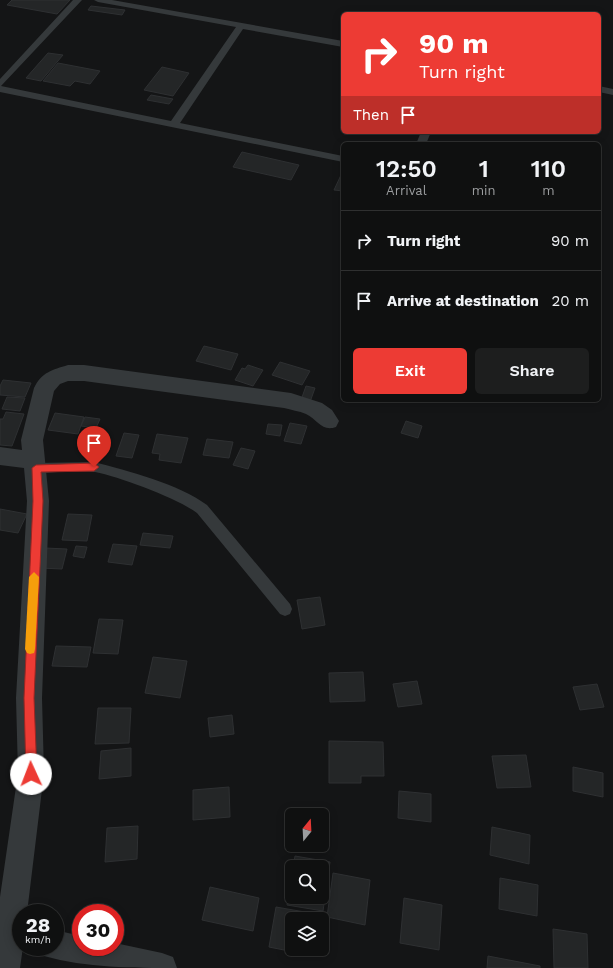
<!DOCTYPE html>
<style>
body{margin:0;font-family:"Work Sans",sans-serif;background:#1d1e1e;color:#f1f3f6;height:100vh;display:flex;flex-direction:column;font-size:15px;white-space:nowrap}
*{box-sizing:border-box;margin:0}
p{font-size:13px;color:#9b9d9f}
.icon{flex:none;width:22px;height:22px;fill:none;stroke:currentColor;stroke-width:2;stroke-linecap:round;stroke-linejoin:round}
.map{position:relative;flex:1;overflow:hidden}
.panel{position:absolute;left:341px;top:142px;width:260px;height:260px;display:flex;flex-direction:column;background:#0f1010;border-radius:6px;box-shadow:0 2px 10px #0003,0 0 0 1px #2f3030}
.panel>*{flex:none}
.banner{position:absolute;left:341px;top:12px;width:260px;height:122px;border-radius:6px;box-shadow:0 2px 10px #0003,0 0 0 1px #2f3030;background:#ed3b34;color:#fff;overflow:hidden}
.needle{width:26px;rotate:18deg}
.controls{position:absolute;left:285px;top:808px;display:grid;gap:8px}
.controls a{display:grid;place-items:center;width:44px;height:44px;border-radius:6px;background:#0f1010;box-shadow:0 2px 10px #0003,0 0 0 1px #2f3030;font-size:20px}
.speed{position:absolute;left:12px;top:904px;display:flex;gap:8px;font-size:20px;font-weight:700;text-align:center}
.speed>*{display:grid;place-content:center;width:52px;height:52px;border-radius:50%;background:#0f1010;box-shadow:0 2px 10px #0003,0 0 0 1px #2f3030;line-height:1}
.speed small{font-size:10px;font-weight:400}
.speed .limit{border:6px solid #d22;background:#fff;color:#111}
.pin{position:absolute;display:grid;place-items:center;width:34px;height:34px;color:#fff;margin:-41px -17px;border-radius:50% 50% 50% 0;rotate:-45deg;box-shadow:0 0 4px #0007}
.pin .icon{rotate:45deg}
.me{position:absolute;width:44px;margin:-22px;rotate:358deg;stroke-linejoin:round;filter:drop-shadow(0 0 3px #0008)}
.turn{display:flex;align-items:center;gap:14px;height:84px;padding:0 12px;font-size:18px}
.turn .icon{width:52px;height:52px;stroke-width:2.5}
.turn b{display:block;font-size:28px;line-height:34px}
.then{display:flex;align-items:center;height:38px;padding:0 12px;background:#0003;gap:8px;font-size:15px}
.eta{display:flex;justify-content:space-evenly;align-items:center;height:68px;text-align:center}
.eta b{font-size:24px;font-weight:600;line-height:28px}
.primary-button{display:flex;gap:8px;margin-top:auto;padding:8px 12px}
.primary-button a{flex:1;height:46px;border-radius:6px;background:#ed3b34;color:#fff;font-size:16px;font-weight:600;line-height:46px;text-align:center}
.primary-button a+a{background:#1d1e1e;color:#f1f3f6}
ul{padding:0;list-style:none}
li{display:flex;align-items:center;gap:12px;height:60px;padding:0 12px;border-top:1px solid #2f3030}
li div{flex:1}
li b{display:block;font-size:15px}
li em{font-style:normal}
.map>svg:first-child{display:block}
.building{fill:#242627;stroke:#2e3032}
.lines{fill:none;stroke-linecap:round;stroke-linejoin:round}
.service{fill:#35393b;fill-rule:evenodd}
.minor{fill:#35393b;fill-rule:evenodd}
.route{fill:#ed3b34;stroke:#9a2622}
.slow{fill:#f59e0b}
</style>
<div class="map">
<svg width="613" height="968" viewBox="0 0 613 968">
<rect width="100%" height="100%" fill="#141516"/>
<path class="building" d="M 12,0 L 70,0 L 57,14 L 7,5 Z
M 91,6 L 125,10 L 122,15 L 88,10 Z
M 48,53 L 63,55 L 41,81 L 26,78 Z
M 58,63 L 100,71 L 90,84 L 75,81 L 70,86 L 43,81 Z
M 162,67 L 189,73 L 173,96 L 144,90 Z
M 151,95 L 173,99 L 169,104 L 147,100 Z
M 242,152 L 299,165 L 291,180 L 233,167 Z
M 341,175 L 343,175 L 343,191 L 334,190 Z
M 204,346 L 238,354 L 231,370 L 196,361 Z
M 280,362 L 310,371 L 302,385 L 272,375 Z
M 248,365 L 263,370 L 253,386 L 235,380 L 242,368 L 245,369 Z
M 3,380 L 31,383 L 25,397 L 0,395 L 0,386 Z
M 306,386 L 315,388 L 310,402 L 301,400 Z
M 7,397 L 25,398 L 20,411 L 2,409 Z
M 6,412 L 24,414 L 12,446 L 0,445 L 0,419 L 3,419 Z
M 55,413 L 84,417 L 78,434 L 48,430 Z
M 85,417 L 100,419 L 96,428 L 81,426 Z
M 406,421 L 422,426 L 418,438 L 401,433 Z
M 290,423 L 307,426 L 301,444 L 284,441 Z
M 268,424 L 282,425 L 280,436 L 266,434 Z
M 124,433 L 139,435 L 132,458 L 116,456 Z
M 157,434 L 188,438 L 181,463 L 159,460 L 160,454 L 152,453 Z
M 207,439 L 233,442 L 229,458 L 203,455 Z
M 241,448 L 255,451 L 248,469 L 233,465 Z
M 0,509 L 27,514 L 18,533 L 0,530 Z
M 68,514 L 92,515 L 87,541 L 62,540 Z
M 143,533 L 173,536 L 170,548 L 140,545 Z
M 113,544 L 137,546 L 132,565 L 108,562 Z
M 76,546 L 87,547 L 84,558 L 73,556 Z
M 45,548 L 67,549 L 62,569 L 40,568 Z
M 320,597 L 325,625 L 302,629 L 297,600 Z
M 99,619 L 123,620 L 118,654 L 93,653 Z
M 56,646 L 91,647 L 87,667 L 52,666 Z
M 153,657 L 187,661 L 180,698 L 145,693 Z
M 363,672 L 365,701 L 330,702 L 329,673 Z
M 417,681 L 422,704 L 398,707 L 393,684 Z
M 597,684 L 604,707 L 580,710 L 573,687 Z
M 98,708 L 131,708 L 129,743 L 95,744 Z
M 232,715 L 234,734 L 210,737 L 208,718 Z
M 329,741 L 383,742 L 384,776 L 361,776 L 361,783 L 329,783 Z
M 131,748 L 131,776 L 99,779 L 101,751 Z
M 526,755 L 531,787 L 497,788 L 492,756 Z
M 573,767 L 603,773 L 603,797 L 573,791 Z
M 229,787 L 230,817 L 193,820 L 193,790 Z
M 399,791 L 431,794 L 431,822 L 398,818 Z
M 138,826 L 137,859 L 105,862 L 107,828 Z
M 492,827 L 530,835 L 529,864 L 490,855 Z
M 295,856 L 330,862 L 323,911 L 287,905 L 292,873 L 292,897 L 322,897 L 322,867 L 293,867 Z
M 333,873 L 370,880 L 365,925 L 327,917 Z
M 500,878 L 538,885 L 537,916 L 499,909 Z
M 210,887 L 259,898 L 253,931 L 202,920 Z
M 404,898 L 442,905 L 439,950 L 400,943 Z
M 276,907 L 305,912 L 304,919 L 292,919 L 292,949 L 300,949 L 299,953 L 269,947 Z
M 553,929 L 587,934 L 588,968 L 554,968 Z
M 488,956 L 540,966 L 540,968 L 487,968 Z"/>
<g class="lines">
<path class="service" d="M 73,0 L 82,0 L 1,86 L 171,121 L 236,27 L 98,2 L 94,0 L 112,0 L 343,41 L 343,47 L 243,29 L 180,123 L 343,156 L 343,162 L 0,92 L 0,79 Z
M 599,86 L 613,89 L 613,95 L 599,92 Z
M 421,132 L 431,132 L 426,144 L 416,144 Z
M 94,462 C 128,471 179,484 207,505 L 290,604 L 292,609 L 290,614 L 285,616 L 280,614 L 197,513 C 177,498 120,477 95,472 C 76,470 55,473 36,473 L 31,472 L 30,468 L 31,464 L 36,463 Z"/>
<path class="minor" d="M 68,365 L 84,365 L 291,393 L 322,403 L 332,410 L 339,421 L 336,427 C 322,432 318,420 306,414 C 299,411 291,410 284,408 L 84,381 L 68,381 L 60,384 L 54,391 L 43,440 L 49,501 L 42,698 L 44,773 L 27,913 L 21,913 L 21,947 L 23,947 L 20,968 L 0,968 L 0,897 L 18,773 L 16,698 L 27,501 L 24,468 L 0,465 L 0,447 L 22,450 L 21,440 L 34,388 C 42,372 52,370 68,365 Z
M 55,930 L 81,936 L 81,947 L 115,947 L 115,943 L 162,953 L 173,957 L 177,968 C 133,968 86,968 44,956 L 41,947 L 55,947 Z"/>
</g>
<path class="route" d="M 94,463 L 99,467 L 94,471 L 41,472 L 43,501 L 34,698 L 37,774 L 35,777 L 31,779 L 27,777 L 26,774 L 24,698 L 33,501 L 32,468 L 36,465 Z"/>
<path class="slow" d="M 34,572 L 39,577 L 35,649 L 34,653 L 30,654 L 27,653 L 25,649 L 29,577 Z"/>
</svg>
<div class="controls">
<a><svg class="needle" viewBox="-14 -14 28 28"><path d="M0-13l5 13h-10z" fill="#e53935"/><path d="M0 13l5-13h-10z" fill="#9b9d9f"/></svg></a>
<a><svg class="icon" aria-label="search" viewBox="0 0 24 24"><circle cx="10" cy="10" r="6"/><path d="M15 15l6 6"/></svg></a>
<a><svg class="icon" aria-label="layers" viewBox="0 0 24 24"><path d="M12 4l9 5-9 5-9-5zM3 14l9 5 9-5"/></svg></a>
</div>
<div class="speed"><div>28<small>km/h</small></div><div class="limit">30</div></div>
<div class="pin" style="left:94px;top:467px;background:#d93025"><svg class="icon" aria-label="arrive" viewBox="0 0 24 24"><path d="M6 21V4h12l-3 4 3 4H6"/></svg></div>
<svg class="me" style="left:31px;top:774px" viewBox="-20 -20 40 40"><circle r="19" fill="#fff"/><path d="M0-13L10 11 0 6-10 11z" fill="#ed3b34"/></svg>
<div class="banner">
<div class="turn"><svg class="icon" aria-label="right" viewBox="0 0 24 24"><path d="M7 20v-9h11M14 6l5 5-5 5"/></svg><div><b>90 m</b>Turn right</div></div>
<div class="then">Then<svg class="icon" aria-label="arrive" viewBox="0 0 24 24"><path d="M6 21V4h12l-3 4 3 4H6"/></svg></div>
</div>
<section class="panel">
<div class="eta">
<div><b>12:50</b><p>Arrival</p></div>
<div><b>1</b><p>min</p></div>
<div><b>110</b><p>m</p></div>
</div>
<ul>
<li><svg class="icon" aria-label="right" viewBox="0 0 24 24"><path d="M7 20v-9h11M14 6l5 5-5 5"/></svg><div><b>Turn right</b></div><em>90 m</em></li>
<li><svg class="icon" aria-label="arrive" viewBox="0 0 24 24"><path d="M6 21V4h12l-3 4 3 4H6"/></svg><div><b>Arrive at destination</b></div><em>20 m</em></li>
</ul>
<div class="primary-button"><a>Exit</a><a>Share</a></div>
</section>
</div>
